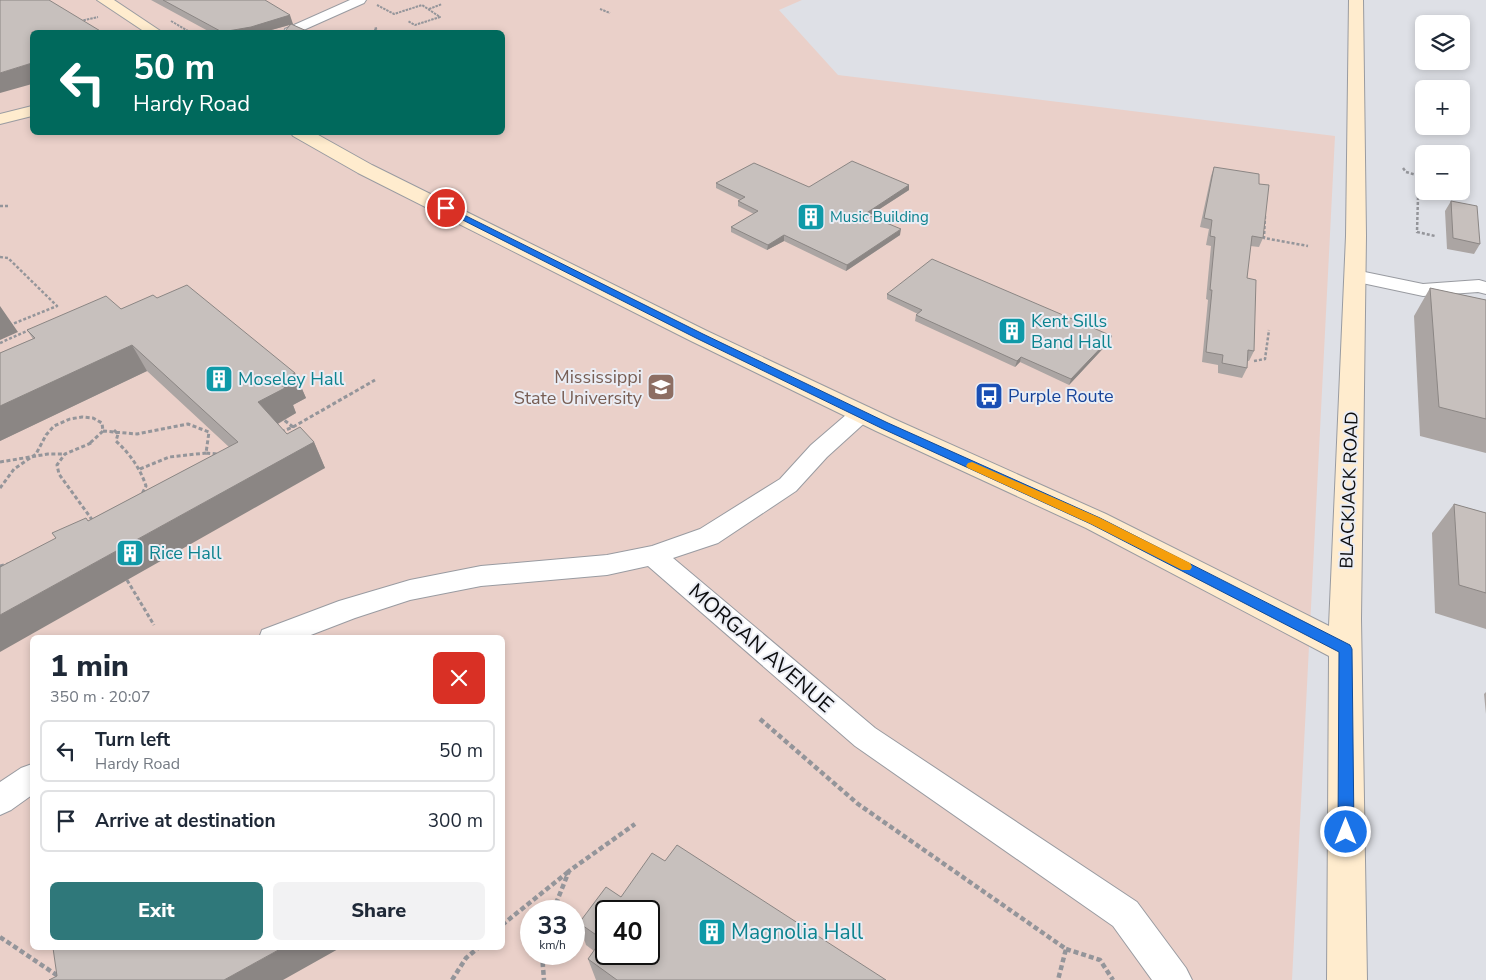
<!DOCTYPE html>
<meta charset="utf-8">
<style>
body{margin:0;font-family:"Nunito Sans",sans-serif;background:#f2f2f3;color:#1f2937;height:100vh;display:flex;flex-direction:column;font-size:19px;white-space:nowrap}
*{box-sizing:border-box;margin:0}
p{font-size:16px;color:#747a83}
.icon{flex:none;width:28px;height:28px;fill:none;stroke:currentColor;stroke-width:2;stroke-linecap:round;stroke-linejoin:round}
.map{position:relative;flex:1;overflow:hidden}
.details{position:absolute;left:30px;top:635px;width:475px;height:315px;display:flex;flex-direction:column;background:#fff;border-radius:8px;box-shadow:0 2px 8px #0003}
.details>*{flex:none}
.hud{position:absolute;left:30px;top:30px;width:475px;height:105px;border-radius:8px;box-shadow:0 2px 8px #0003;background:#00695c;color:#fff;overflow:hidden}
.controls{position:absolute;left:1415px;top:15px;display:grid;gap:10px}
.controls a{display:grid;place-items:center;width:55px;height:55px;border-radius:8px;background:#fff;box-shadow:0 2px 8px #0003;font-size:25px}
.speed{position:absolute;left:520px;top:900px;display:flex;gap:10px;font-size:25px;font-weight:700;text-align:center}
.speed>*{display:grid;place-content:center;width:65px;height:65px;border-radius:50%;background:#fff;box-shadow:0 2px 8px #0003;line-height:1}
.speed small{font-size:12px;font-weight:400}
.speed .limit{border:2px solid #111;border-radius:8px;background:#fff;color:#111}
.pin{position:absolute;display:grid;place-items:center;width:42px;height:42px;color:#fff;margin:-21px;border:2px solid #fff;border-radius:50%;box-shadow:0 1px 5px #0007}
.me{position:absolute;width:55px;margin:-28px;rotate:0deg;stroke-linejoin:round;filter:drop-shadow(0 0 4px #0008)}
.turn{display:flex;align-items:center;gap:18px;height:105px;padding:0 20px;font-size:22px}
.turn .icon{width:65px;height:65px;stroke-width:2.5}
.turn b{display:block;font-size:35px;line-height:42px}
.round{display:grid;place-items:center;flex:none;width:52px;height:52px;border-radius:8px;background:#f2f2f3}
.overview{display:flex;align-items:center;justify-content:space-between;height:85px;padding:0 20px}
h1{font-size:30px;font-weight:800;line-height:38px}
.cta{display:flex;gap:10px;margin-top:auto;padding:10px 20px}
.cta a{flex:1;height:58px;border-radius:8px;background:#2f787a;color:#fff;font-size:20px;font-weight:800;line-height:58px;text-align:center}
.cta a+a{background:#f2f2f3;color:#1f2937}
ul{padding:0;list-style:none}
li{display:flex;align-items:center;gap:15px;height:62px;margin:0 10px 8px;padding:0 10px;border:2px solid #e0e1e3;border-radius:8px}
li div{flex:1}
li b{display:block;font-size:19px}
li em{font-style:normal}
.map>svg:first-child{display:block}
.education{fill:#ead0c9;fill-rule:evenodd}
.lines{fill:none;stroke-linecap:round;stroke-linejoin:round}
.street-casing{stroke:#999ba1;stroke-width:2}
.secondary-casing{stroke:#999ba1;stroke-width:2}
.path-far3{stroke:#94959a;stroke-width:2;stroke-dasharray:2.5 1;stroke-linecap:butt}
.path-far2{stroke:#94959a;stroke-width:2.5;stroke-dasharray:3 2;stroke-linecap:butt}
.path-far1{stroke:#94959a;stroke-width:3;stroke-dasharray:4 2.5;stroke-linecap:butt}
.path{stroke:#94959a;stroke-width:4.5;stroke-dasharray:5 3;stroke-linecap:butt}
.street{fill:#fff;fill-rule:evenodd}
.secondary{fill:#ffecce;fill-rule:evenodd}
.wall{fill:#aba5a3}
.shaded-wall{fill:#8b8684}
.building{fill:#c7c0bd;stroke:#8b8684;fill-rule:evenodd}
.route{fill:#1a73e8;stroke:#114b97}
.slow{fill:#f59e0b}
.labels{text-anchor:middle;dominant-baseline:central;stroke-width:4;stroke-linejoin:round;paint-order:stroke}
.far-culture-label{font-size:15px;fill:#0d838f;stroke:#ebedf4;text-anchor:start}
.culture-label{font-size:18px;fill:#0d838f;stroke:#ebedf4;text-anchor:start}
.education-label{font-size:18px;fill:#785e54;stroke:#ebedf4;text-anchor:end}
.transit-label{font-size:18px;fill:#164399;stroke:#ebedf4;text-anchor:start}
.street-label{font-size:18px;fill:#0c0d0f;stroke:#ebedf4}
.near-street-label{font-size:21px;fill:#0c0d0f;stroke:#ebedf4}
.near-culture-label{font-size:21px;fill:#0d838f;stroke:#ebedf4;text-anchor:start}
</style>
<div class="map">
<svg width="1486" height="980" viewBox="0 0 1486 980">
<rect width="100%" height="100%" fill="#dee0e6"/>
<path class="education" d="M 0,0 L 802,0 L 779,10 L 838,75 L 1335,136 L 1292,980 L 0,980 ZM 32,32 L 502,32 L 502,132 L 32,132 ZM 32,638 L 502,638 L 502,948 L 32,948 ZM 531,911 L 574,911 L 574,954 L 531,954 ZM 606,911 L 649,911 L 649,954 L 606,954 Z"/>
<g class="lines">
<defs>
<path id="street" d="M 350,0 L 366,0 L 364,3 L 299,32 L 284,32 L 285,29 Z
M 1355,270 L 1423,284 L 1479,280 L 1486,282 L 1486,294 L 1478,292 L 1423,296 L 1348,280 L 1346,276 L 1348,272 Z
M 862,406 L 870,408 L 873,413 L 870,418 L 827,457 L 796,491 L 718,543 L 673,558 L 875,728 L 1137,902 L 1186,968 L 1192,980 L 1152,980 L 1113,926 L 855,746 L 648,566 L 607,575 L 481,586 L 410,600 L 355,618 L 303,638 L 259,638 L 262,630 L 339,601 L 410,580 L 481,566 L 607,555 L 652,546 L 700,529 L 780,479 L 811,445 L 854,408 Z
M 32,764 L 32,795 L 11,810 L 0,815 L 0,782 L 21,768 Z"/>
<path id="secondary" d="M 97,0 L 114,0 L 162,32 L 145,32 Z
M 1349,0 L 1363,0 L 1366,236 L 1361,619 L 1367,980 L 1327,980 L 1329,656 L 1086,528 L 876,431 L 691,341 L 358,173 L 293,136 L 290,132 L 313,132 L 372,165 L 707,331 L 894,419 L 1106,514 L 1329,626 L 1346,236 Z
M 32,106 L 32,116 L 0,124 L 0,114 Z"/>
</defs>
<use href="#street" class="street-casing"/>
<use href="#secondary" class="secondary-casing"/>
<path class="path-far3" d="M 377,5 L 394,14 L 422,5 L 440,17 L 415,25 L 408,21
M 429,9 L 442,4
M 600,9 L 610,13
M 80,21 L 98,17
M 171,21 L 190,32
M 377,28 L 374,29 L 380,32"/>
<path class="path-far2" d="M 1403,168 L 1406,172 L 1420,176
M 1418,197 L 1417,232 L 1435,236
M 0,206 L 8,206
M 1265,216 L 1264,238 L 1308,246
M 0,257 L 8,258 L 57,306 L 10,325 L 9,323
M 0,343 L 29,330
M 1254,361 L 1265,359 L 1269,330"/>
<path class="path-far1" d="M 293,427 L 375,380
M 114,430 L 118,434 L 116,441 C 130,454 140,468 146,486 L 142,494
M 103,431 L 137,434 L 188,424 L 209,432 L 206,453 L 217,454
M 281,432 L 293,427 L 284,420
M 91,443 L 65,454 L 57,465 L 59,474 L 93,521
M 0,462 L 48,454 L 65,454
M 140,469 L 169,457 L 206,453
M 0,488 L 14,469 L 36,454 L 46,435 L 54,426 L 70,419 L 82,417 L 93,418 L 102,423 L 103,431 L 89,444
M 0,566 L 8,564
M 127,580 L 154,625"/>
<path class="path" d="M 760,719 L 858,804 L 1066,949 L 1058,980
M 553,911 L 569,871 L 635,824
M 502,925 L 568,872
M 0,937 L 64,980
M 1066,949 L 1100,960 L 1113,980
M 542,954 L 544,980
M 452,980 L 466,958 L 478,948"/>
<use href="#street" class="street"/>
<use href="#secondary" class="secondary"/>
</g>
<path class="wall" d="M 151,0 L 265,0 L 293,24 L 264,32 L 210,32 Z
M 1214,167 L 1259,184 L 1263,238 L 1259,247 L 1250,246 L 1247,278 L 1254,351 L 1249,361 L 1247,361 L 1247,368 L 1242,378 L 1218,373 L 1218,365 L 1202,362 L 1208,300 L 1206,299 L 1211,246 L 1206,245 L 1209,229 L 1200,227 L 1211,176 Z
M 716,183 L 809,187 L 909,185 L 909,190 L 869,216 L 900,235 L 846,271 L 784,241 L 767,250 L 731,232 L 731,227 L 754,214 L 738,206 L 738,201 L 740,200 L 716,188 Z
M 1451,201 L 1480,244 L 1474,254 L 1447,249 L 1445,211 Z
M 1430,288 L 1486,300 L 1486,453 L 1420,436 L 1414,316 Z
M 887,294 L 1110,341 L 1069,385 L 1020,362 L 1015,367 L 915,321 L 916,315 L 918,314 L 887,299 Z
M 157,298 L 295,373 L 306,398 L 293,405 L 296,413 L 278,424 L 287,434 L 314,442 L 325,468 L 56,538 L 52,533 L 88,521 L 229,447 L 147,371 L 0,441 L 0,353 L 33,339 L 27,330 L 121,309 Z
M 1454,504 L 1486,513 L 1486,629 L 1435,613 L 1432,533 Z
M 1486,692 L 1486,714 L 1484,694 Z
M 665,861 L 886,980 L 596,980 L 588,959 L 594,951 L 586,945 L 579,923 L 621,897 Z"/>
<path class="shaded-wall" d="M 290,15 L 293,24 L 264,32 L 224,32 Z
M 32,63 L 32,84 L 0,93 L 0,73 Z
M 909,185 L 909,190 L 864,219 L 865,214 Z
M 901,229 L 900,235 L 846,271 L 847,265 Z
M 784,235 L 784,241 L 767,250 L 768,245 Z
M 0,306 L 18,332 L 0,340 Z
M 1112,336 L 1110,341 L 1069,385 L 1071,379 Z
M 132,345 L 147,371 L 0,441 L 0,406 Z
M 1021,357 L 1020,362 L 1015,367 L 1017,361 Z
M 295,373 L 306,398 L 293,405 L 296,413 L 270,428 L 258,402 L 278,382 Z
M 314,442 L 325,468 L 0,652 L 0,615 Z
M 282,948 L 340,948 L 283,980 L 224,980 Z"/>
<path class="building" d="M 0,0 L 49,0 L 102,32 L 32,32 L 32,63 L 0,73 Z
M 163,0 L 265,0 L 290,15 L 251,27 L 222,32 Z
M 291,24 L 309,32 L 284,32 Z
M 852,161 L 909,185 L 865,214 L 901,229 L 847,265 L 784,235 L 768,245 L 731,227 L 758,211 L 738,201 L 745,197 L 716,183 L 754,163 L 809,187 Z
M 1214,167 L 1259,174 L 1259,184 L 1269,185 L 1263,238 L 1252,236 L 1247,278 L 1256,280 L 1254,351 L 1248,350 L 1247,368 L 1222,363 L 1223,355 L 1206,352 L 1212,290 L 1210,290 L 1215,237 L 1210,236 L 1212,220 L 1204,218 Z
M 1451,201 L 1477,206 L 1480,244 L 1453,238 Z
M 932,259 L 1112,336 L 1071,379 L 1021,357 L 1017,361 L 916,315 L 922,310 L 887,294 Z
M 187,285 L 295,373 L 278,382 L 285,388 L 258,402 L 287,434 L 300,427 L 314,442 L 0,615 L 0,567 L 56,538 L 52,533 L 86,518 L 88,521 L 238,442 L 132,345 L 0,406 L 0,353 L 35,338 L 27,330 L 106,296 L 121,309 L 153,295 L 157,298 Z
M 1430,288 L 1486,300 L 1486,419 L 1439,407 Z
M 1454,504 L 1486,513 L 1486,593 L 1459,585 Z
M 677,845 L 886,980 L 617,980 L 588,959 L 602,939 L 579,923 L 606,887 L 621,897 L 652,853 L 665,861 ZM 606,911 L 649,911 L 649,954 L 606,954 Z
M 53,948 L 282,948 L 224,980 L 49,980 L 57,976 Z"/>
<path class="route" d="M 446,206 L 703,334 L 888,423 L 1100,518 L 1350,645 L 1352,649 L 1354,832 L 1351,837 L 1346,840 L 1341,837 L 1338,832 L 1339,652 L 1091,524 L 881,428 L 696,338 L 443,210 L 442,208 Z"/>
<path class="slow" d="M 972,462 L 1100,518 L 1190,563 L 1192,567 L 1190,570 L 1182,570 L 1091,524 L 968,468 L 966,466 L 968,463 Z"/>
<defs>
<symbol id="building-square" viewBox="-11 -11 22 22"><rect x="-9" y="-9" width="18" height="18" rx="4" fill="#0f9aa8" stroke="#ebedf4"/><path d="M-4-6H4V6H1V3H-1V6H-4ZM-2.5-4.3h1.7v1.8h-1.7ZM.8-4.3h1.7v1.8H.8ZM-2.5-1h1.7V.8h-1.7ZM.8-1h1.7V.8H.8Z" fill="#fff"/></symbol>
<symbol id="university-square" viewBox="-11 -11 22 22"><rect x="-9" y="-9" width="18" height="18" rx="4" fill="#8d6e63" stroke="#ebedf4"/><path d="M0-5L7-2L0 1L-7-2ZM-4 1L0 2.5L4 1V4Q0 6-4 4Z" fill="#fff"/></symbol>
<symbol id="bus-square" viewBox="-11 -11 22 22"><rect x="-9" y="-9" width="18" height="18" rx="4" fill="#1a4fb4" stroke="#ebedf4"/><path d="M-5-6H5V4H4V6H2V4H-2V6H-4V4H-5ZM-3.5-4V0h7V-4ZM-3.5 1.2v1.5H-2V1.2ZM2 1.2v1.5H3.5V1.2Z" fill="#fff"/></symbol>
</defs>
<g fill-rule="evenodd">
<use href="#building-square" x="795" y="201" width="32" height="32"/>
<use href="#building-square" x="996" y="315" width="32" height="32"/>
<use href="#building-square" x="203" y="363" width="32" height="32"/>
<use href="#university-square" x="645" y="371" width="32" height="32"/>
<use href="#bus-square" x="973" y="380" width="32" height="32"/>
<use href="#building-square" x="114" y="537" width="32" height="32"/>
<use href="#building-square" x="696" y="916" width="32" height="32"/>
</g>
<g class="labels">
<g class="far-culture-label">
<text x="830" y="217">Music Building</text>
</g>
<g class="culture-label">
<text x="1031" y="321">Kent Sills<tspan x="1031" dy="21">Band Hall</tspan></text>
<text x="238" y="379">Moseley Hall</text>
<text x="149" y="553">Rice Hall</text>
</g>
<g class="education-label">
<text x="642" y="377">Mississippi<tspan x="642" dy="21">State University</tspan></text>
</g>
<g class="transit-label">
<text x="1008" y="396">Purple Route</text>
</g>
<g class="street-label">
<text transform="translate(1349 490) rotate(-88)">BLACKJACK ROAD</text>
</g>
<g class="near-street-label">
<text transform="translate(761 648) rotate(41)">MORGAN AVENUE</text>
</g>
<g class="near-culture-label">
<text x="731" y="932">Magnolia Hall</text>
</g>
</g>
</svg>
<div class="controls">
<a><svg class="icon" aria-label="layers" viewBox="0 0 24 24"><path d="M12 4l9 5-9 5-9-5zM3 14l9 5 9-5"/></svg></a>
<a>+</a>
<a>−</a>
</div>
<div class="speed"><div>33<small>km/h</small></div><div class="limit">40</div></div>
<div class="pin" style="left:446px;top:208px;background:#d93025"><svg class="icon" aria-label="arrive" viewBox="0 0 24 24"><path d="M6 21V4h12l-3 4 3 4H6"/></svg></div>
<svg class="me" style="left:1346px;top:832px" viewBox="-20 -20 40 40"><circle r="17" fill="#1a73e8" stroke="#fff" stroke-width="3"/><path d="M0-11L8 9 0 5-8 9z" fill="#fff"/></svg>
<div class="hud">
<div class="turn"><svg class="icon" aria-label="left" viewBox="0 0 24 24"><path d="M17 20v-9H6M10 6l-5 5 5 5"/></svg><div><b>50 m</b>Hardy Road</div></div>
</div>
<section class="details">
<div class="overview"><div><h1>1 min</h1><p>350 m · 20:07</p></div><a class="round" style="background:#d93025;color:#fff"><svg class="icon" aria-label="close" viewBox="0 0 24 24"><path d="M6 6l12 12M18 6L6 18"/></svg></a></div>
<ul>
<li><svg class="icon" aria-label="left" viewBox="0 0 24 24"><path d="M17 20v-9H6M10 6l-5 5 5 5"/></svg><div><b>Turn left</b><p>Hardy Road</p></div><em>50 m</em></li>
<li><svg class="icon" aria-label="arrive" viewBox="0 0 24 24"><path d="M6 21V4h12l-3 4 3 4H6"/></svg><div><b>Arrive at destination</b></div><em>300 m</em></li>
</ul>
<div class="cta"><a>Exit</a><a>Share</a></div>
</section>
</div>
